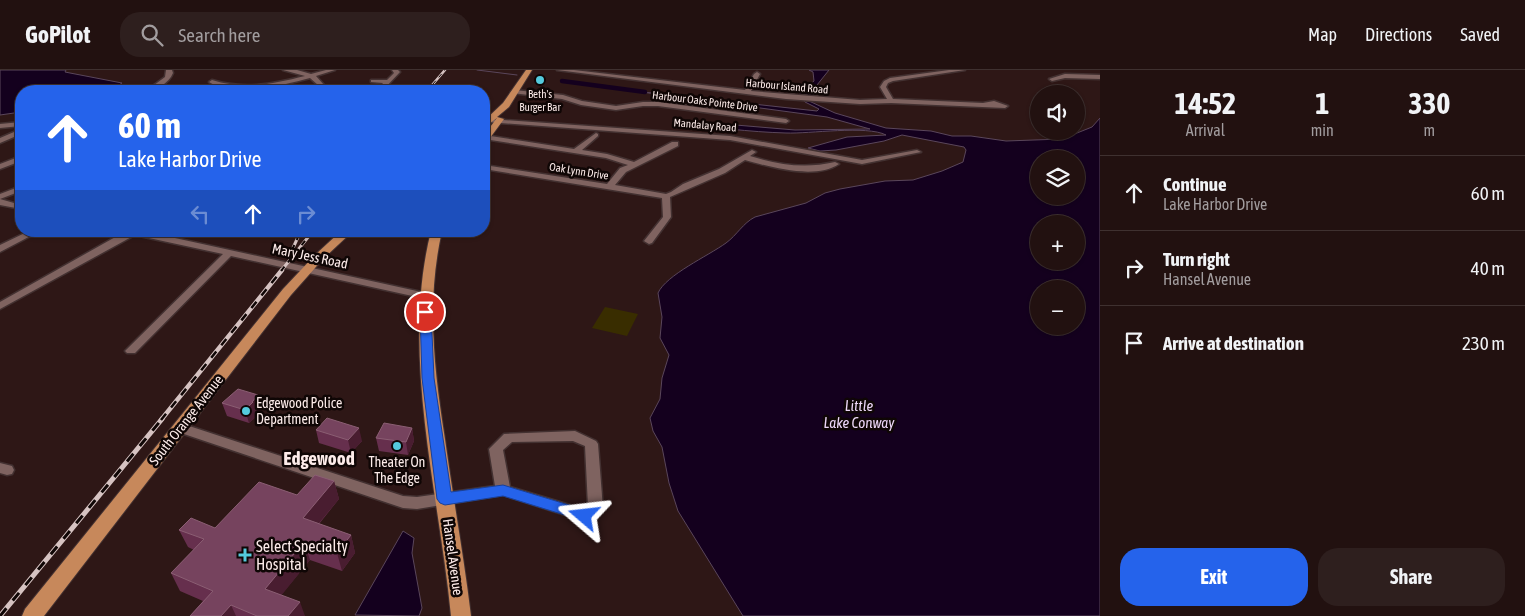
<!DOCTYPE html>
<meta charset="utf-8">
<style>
body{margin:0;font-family:"Asap Condensed",sans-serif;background:#2e1f1e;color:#f1f3f6;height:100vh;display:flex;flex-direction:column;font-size:19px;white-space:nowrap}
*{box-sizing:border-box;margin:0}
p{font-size:16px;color:#a29d9f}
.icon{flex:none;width:28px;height:28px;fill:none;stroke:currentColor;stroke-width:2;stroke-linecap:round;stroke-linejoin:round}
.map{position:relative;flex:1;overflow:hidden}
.details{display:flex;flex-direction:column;background:#221110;width:425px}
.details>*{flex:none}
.top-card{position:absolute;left:15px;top:15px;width:475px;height:152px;border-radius:20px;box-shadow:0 1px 4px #0004,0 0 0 1px #3f3130;background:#2563eb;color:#fff;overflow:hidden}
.controls{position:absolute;left:1030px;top:15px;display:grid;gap:10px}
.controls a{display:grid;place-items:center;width:55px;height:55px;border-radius:50%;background:#221110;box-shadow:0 1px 4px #0004,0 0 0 1px #3f3130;font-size:25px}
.pin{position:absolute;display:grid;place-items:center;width:42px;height:42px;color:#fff;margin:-21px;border:2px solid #fff;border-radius:50%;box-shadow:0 1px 5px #0007}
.me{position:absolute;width:55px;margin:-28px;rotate:287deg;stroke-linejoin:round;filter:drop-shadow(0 0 4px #0008)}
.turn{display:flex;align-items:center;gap:18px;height:105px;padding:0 20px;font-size:22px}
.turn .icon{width:65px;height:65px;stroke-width:2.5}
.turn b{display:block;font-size:35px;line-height:42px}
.lanes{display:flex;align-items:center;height:48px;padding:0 20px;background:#0003;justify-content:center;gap:25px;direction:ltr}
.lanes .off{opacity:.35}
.eta{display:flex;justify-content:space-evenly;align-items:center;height:85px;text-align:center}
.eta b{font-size:30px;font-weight:700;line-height:35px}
.button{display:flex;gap:10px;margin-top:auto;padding:10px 20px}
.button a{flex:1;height:58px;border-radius:20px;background:#2563eb;color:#fff;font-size:20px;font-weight:700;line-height:58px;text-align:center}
.button a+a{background:#2e1f1e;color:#f1f3f6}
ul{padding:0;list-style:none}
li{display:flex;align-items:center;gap:15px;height:75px;padding:0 20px;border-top:1px solid #3f3130}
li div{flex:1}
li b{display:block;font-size:19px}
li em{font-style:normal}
header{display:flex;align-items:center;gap:30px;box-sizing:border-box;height:70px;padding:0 25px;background:#221110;border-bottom:1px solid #3f3130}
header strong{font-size:24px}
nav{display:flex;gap:28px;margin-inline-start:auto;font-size:18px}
.search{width:350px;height:45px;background:#2e1f1e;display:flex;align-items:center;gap:12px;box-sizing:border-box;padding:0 18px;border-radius:20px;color:#a29d9f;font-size:19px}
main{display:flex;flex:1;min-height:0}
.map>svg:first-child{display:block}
.green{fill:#392d00}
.water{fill:#14001e;stroke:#5a465b;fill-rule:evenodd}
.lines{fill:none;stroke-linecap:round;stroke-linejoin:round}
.stream{stroke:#5a465b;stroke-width:1}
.canal{stroke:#14001e;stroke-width:4.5}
.minor-casing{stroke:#433131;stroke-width:3}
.major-casing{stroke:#433131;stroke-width:2}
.minor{fill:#7f6360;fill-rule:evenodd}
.major{fill:#c7885b;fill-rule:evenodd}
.rail-far3-casing{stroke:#d6c3c2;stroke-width:2.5}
.rail-far2-casing{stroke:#d6c3c2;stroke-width:3}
.rail-far1-casing{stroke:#d6c3c2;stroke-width:4.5}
.rail-casing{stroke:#d6c3c2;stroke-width:5}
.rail-far3{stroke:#0f0605;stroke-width:1;stroke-dasharray:4.5;stroke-linecap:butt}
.rail-far2{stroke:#0f0605;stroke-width:2;stroke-dasharray:5.5;stroke-linecap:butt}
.rail-far1{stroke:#0f0605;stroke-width:2.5;stroke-dasharray:8;stroke-linecap:butt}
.rail{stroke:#0f0605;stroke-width:3;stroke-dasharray:10;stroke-linecap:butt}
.wall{fill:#662f4d}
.shaded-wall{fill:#491d30}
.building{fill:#76435e;stroke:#8b5e73}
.route{fill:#2563eb;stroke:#184099}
.poi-dot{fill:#54cadd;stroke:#0f0605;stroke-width:2}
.labels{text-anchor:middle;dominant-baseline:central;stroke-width:5;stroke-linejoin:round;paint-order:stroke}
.far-street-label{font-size:11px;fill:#fcebe9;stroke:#0f0605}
.far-poi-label{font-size:11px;fill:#fcebe9;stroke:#0f0605}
.street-label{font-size:14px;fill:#fcebe9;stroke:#0f0605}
.poi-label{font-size:14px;fill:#fcebe9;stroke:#0f0605;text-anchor:start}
.water-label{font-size:15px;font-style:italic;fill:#edd7f8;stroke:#0f0605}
.near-poi-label{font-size:16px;fill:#fcebe9;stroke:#0f0605;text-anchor:start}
.near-quarter-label{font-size:19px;font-weight:bold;fill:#fcebe9;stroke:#0f0605}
</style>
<header>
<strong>GoPilot</strong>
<div class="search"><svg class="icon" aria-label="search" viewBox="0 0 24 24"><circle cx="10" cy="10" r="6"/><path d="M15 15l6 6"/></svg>Search here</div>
<nav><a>Map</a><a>Directions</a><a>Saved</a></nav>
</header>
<main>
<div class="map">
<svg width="1100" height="546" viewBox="0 0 1100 546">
<rect width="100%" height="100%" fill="#2e1716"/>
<path class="green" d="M 605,237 L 638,244 L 627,266 L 592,258 Z"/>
<path class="water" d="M 0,0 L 66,0 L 65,2 L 70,3 L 122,13 L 110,21 L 21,21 L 21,42 L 0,45 Z
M 809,0 L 829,0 L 817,15 L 816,23 L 809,27 L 809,31 L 835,43 L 886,58 L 931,61 L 952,66 L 971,66 L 1006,71 L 1062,69 L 1092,57 L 1100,48 L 1100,546 L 743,546 L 678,441 L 669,413 L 662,377 L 653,361 L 650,348 L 660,329 L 662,308 L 669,285 L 660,268 L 662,247 L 658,223 C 666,205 708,186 726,173 C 737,165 743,153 755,147 L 806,133 L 825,123 L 840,119 L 885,111 L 913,110 L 942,101 L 963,92 L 966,80 L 964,77 L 902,65 L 884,71 L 836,80 L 820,81 L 808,78 L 847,67 L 886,65 C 867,55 809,64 786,63 C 749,62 712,57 674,53 L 672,51 L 676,50 L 795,60 L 870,59 L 827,47 L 634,21 L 817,41 L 819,39 L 805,32 L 799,24 L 814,11 L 813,2 ZM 1039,89 L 1076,89 L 1076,126 L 1039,126 ZM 1039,154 L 1076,154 L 1076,191 L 1039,191 ZM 1039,219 L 1076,219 L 1076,256 L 1039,256 Z
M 403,461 L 414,468 L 412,483 L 422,538 L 419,546 L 355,545 Z"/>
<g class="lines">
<path class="stream" d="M 477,0 L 517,5"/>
<path class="canal" d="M 562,11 L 645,22"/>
<defs>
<path id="minor" d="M 166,0 L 172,0 L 173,3 C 169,13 156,21 146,21 L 165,7 Z
M 283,0 L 297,0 L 311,4 L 326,0 L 335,0 L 316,6 L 324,15 L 323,21 L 317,21 L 318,15 L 310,8 C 282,15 235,29 209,12 L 212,10 C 244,20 273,14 305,6 Z
M 392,0 L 398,0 L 400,2 L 382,21 L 376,21 L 383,13 L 371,12 L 371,10 L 387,10 L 394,3 Z
M 557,0 L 574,0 L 745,20 L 754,4 L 757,2 L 760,4 L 751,21 L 860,30 L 887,29 L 880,17 L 884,11 L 890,8 L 949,0 L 965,0 L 893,11 L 888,13 L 886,17 L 893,29 L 983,33 L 994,31 L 1008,36 L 1005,38 L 891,33 L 860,34 L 786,29 Z
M 1065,4 L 1100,5 L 1100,9 L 1065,8 L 1052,11 L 1049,9 Z
M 514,20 L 563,25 L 582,31 L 616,36 L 643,32 L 658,32 L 786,49 L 789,51 L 786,53 L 658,36 L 643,36 L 616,40 L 581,35 L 562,29 L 512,23 L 511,22 Z
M 489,49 L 730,66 L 862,90 L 917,80 L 921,82 L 862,94 L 730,70 L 487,52 L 487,50 Z
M 21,52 L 21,56 L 0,58 L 0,54 Z
M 21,59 L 21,64 L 0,73 L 0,68 Z
M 596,63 L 598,64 L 598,66 L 582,80 L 607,84 L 634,92 L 672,72 L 678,72 L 678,76 L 626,102 L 615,115 L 666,124 L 671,122 L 683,114 L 719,99 L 752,80 L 756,82 L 750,86 C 779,95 805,99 835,92 L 839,94 C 815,110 770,97 745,90 L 725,103 L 670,127 L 671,147 L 652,173 L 649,174 L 644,171 L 663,147 L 662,128 L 484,99 L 484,95 L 607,114 L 620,98 L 628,95 L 606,88 L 484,69 L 484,65 L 574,79 Z
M 21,86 L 21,91 L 0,99 L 0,94 Z
M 21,116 L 21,121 L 0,129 L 0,124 Z
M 0,129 L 21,135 L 21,139 L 0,135 Z
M 29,161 L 40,161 L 0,182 L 0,175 Z
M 126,161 L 143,161 L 426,223 L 431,226 L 426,229 L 231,186 L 135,283 L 127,283 L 125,281 L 127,279 L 223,184 L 135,165 L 0,239 L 0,232 Z
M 180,353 L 403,426 L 417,427 L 495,416 L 489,379 L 504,364 L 575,361 L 596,371 L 598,374 L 603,439 L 601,443 L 584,451 L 503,425 L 417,439 L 403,438 L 175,361 L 174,358 L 175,355 ZM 573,371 L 585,376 L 588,436 L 583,439 L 510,417 L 503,380 L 512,372 Z
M 0,393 L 12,396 L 14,400 L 12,404 L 7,405 L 0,403 Z"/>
<path id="major" d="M 526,0 L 532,0 L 509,37 L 497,47 L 504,49 L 487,72 L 484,73 L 484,65 L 497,48 L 484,57 L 484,51 L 503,33 Z
M 341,161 L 353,161 L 323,189 L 291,225 L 44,546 L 22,546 L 25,539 L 283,219 L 315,185 Z
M 431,161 L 442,161 C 426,231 434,299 445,369 C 453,428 464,487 471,546 L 451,546 C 439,422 400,284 431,161 Z"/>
</defs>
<use href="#minor" class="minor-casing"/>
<use href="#major" class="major-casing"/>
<use href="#minor" class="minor"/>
<use href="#major" class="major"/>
<defs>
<path id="rail-far3" d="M 427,21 L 445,0"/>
<path id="rail-far2" d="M 292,180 L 299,165 L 298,161
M 281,201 L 313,161"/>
<path id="rail-far1" d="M 161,350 L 282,200"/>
<path id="rail" d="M 0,546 L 162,349"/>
</defs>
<use href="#rail-far3" class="rail-far3-casing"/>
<use href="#rail-far2" class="rail-far2-casing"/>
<use href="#rail-far1" class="rail-far1-casing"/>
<use href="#rail" class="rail-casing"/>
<use href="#rail-far3" class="rail-far3"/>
<use href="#rail-far2" class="rail-far2"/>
<use href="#rail-far1" class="rail-far1"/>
<use href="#rail" class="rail"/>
</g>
<path class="wall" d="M 258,325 L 263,338 L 257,343 L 258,345 L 249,353 L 227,346 L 222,333 Z
M 412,358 L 414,371 L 408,385 L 379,381 L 376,368 Z
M 316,360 L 362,371 L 351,383 L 319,373 Z
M 334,411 L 339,429 L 319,454 L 351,465 L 355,483 L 342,501 L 310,490 L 281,525 L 305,546 L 190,546 L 203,531 L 180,521 L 171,503 L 194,480 L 188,477 L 179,460 L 215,458 L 297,425 Z"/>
<path class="shaded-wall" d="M 258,325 L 263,338 L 257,343 L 258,345 L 249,353 L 245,340 L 252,332 Z
M 359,358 L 362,371 L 351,383 L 348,370 Z
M 412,358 L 414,371 L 408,385 L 406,372 Z
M 334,411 L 339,429 L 309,465 L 303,448 Z
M 351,465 L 355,483 L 342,501 L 337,483 Z
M 304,472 L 310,490 L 272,537 L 265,519 Z
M 300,532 L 305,546 L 288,546 Z
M 231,535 L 236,546 L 221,546 Z"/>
<path class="building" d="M 238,319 L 258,325 L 252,332 L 253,332 L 245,340 L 222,333 Z
M 327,348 L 359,358 L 348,370 L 316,360 Z
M 384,353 L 412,358 L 406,372 L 376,368 Z
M 315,405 L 334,411 L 303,448 L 351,465 L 337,483 L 304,472 L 265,519 L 300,532 L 288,546 L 257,546 L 231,535 L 221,546 L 190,546 L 213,521 L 171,503 L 204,469 L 179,460 L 191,448 L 215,458 L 259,412 L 297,425 Z"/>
<path class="route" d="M 425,239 L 431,242 L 434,308 L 451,422 L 503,415 L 589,441 L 591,446 L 589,450 L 584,451 L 503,426 L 445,435 L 440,433 L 437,429 L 422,308 L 420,242 Z"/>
<g class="poi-dot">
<circle cx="540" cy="10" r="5"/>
<circle cx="246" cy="341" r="5"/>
<circle cx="397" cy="376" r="5"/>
<path d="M242.5 477.5h5v5h5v5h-5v5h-5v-5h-5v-5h5z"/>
</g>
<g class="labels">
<g class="far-street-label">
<text transform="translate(787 16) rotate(5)">Harbour Island Road</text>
<text transform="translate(705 31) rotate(7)">Harbour Oaks Pointe Drive</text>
<text transform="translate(705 55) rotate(5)">Mandalay Road</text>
<text transform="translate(579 101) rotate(9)">Oak Lynn Drive</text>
</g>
<g class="far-poi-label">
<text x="540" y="24">Beth's<tspan x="540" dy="13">Burger Bar</tspan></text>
</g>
<g class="street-label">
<text transform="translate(310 186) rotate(12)">Mary Jess Road</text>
<text transform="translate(186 350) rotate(-52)">South Orange Avenue</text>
<text transform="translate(453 487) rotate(82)">Hansel Avenue</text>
</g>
<g class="poi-label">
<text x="256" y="333">Edgewood Police<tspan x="256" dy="16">Department</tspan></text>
<text x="397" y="392" text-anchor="middle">Theater On<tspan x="397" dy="16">The Edge</tspan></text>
</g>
<g class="water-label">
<text x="859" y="335">Little<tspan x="859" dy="17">Lake Conway</tspan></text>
</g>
<g class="near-poi-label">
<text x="256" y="476">Select Specialty<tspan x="256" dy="18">Hospital</tspan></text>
</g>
<g class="near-quarter-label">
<text x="319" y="388">Edgewood</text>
</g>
</g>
</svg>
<div class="controls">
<a><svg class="icon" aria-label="sound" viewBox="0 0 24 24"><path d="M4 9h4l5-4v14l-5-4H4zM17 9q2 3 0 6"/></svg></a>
<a><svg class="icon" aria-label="layers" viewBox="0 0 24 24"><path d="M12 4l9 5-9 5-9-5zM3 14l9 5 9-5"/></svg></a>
<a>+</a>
<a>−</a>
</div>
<div class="pin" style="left:425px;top:242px;background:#d93025"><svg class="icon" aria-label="arrive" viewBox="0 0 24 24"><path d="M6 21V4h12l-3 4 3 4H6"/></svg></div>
<svg class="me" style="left:584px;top:446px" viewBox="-20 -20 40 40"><path d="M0-17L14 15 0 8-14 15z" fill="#2563eb" stroke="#fff" stroke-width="4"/></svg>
<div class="top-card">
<div class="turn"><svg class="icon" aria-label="ahead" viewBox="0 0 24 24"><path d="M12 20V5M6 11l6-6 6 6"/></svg><div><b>60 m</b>Lake Harbor Drive</div></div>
<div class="lanes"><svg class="icon off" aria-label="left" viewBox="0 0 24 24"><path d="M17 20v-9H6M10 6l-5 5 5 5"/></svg><svg class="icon" aria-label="ahead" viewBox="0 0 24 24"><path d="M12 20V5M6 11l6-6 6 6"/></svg><svg class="icon off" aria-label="right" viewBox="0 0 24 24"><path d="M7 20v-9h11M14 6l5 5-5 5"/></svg></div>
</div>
</div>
<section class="details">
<div class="eta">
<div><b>14:52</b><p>Arrival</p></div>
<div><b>1</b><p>min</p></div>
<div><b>330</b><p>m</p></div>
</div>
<ul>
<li><svg class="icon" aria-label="ahead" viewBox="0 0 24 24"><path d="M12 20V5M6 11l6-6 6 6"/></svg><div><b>Continue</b><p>Lake Harbor Drive</p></div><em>60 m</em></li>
<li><svg class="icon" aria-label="right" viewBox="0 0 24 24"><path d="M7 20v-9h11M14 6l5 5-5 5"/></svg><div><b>Turn right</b><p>Hansel Avenue</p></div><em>40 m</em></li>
<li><svg class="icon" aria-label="arrive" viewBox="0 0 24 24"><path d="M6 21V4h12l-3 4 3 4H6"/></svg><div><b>Arrive at destination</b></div><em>230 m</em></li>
</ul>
<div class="button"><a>Exit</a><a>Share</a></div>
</section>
</main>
